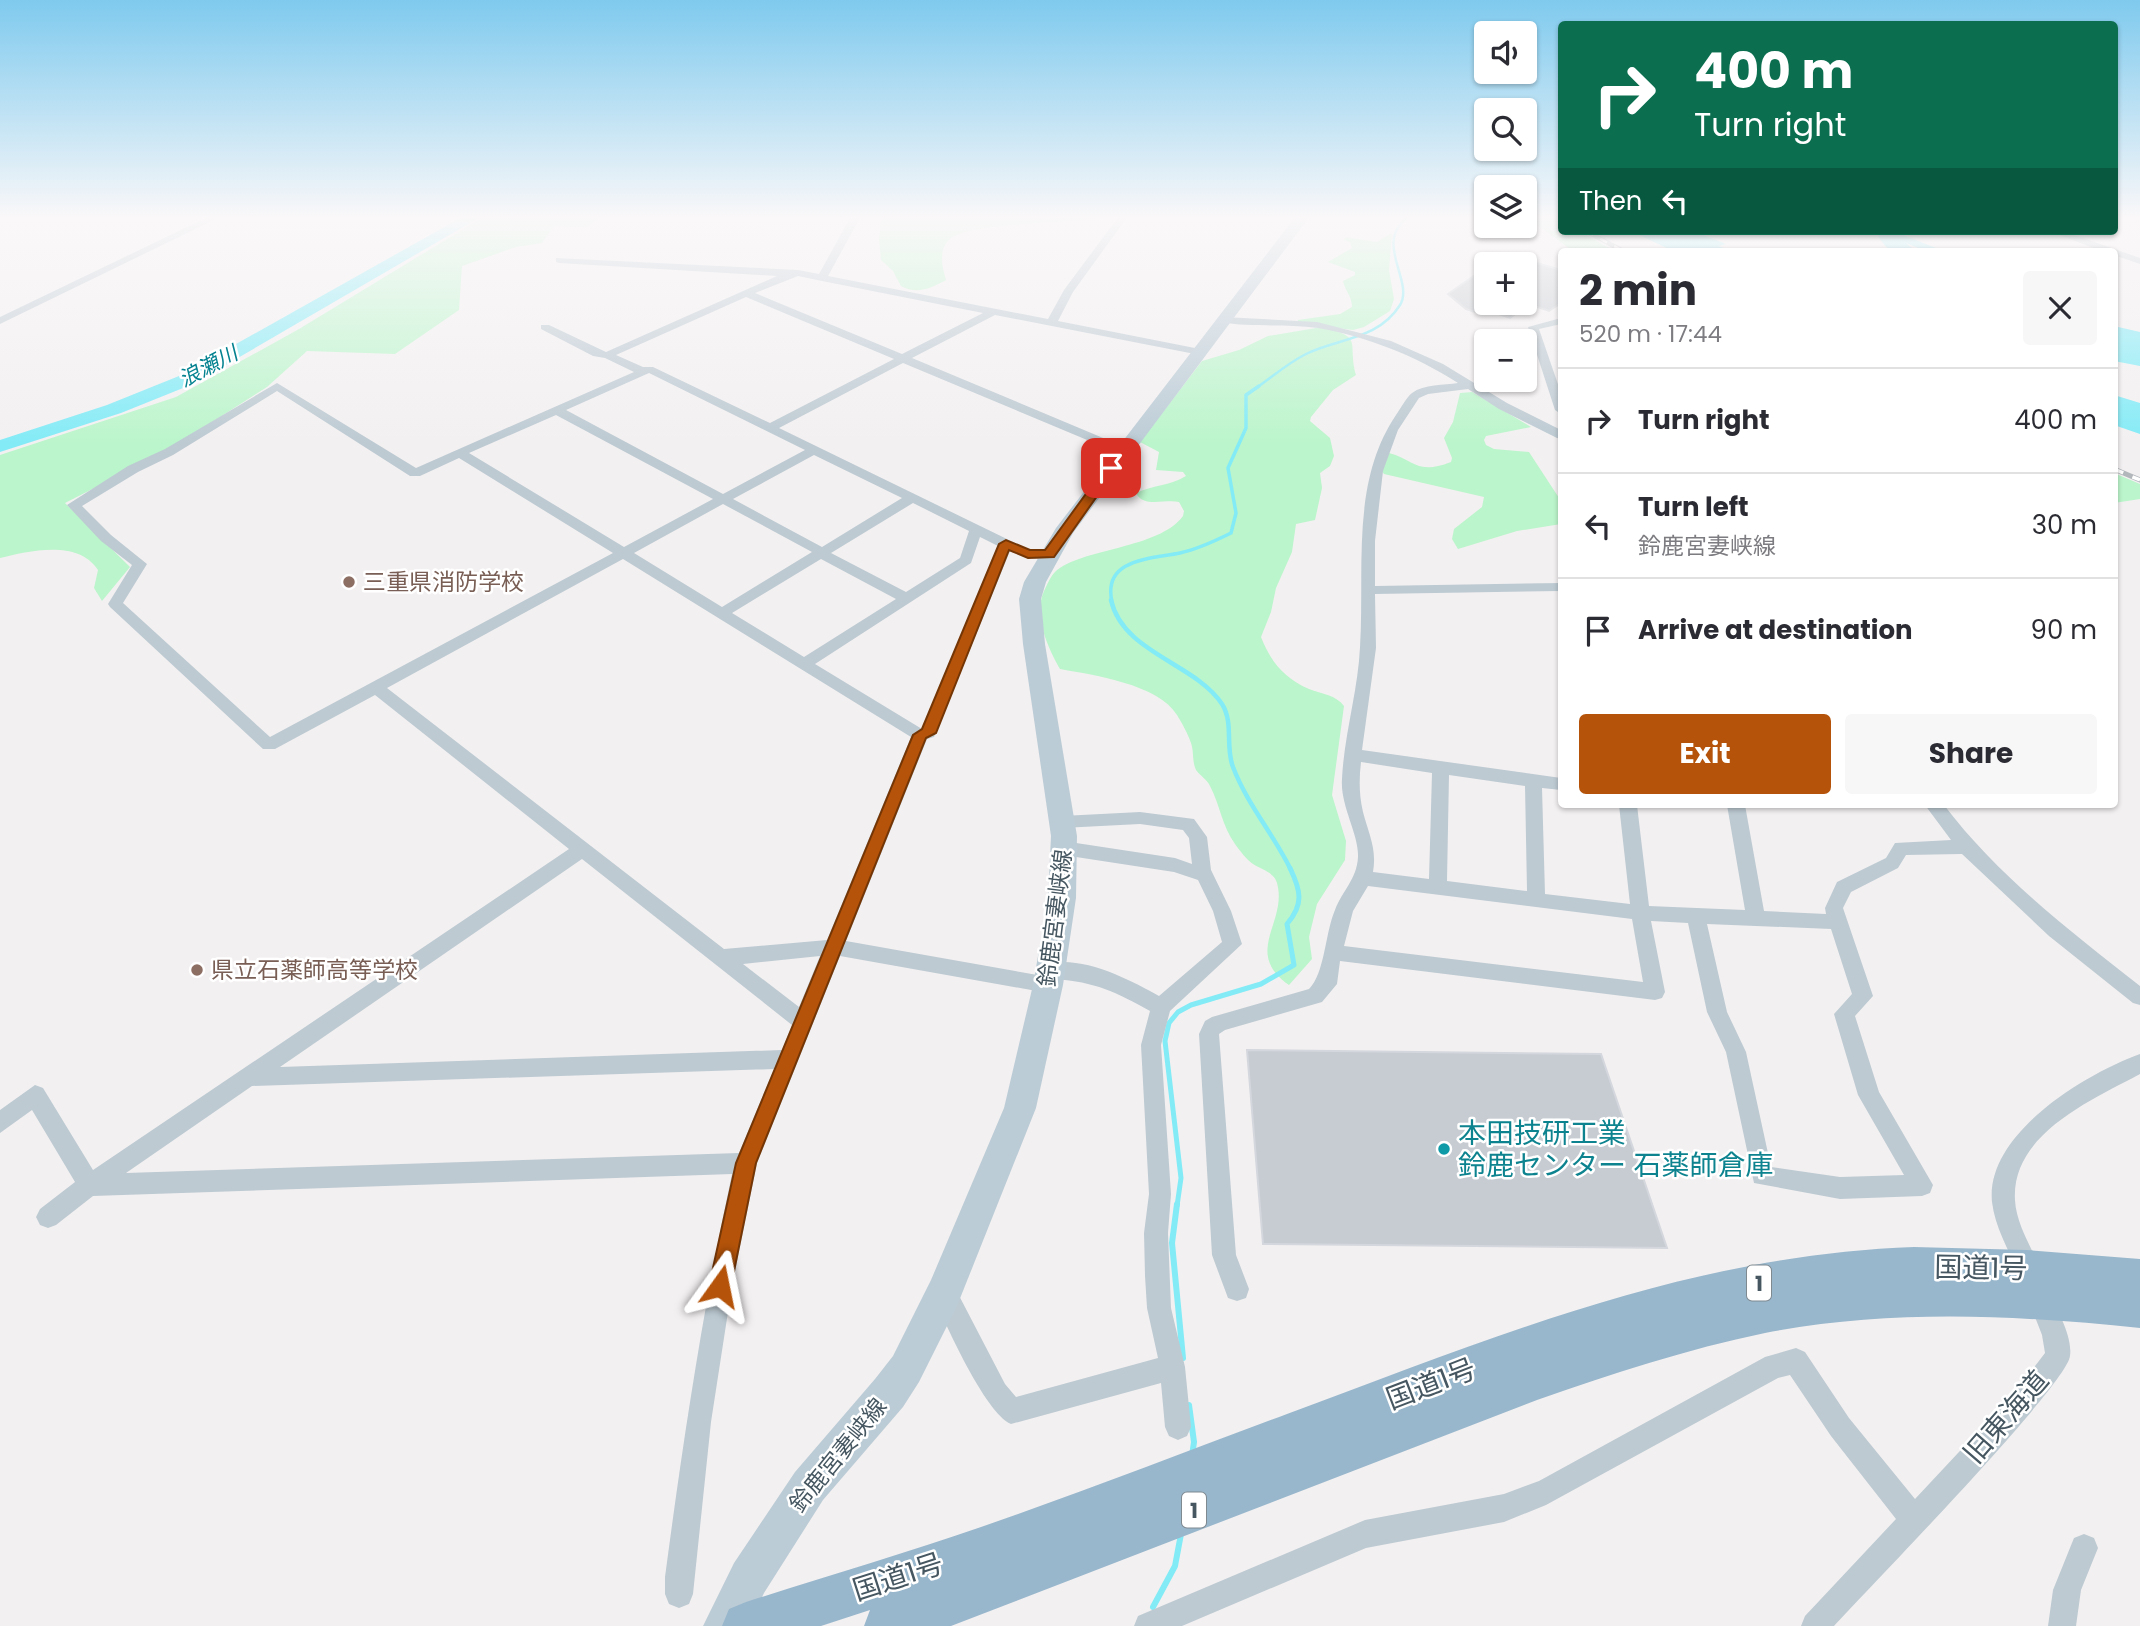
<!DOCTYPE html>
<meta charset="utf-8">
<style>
body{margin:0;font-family:Poppins,"Noto Sans JP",sans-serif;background:#f7f7f7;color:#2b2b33;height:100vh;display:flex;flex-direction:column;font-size:26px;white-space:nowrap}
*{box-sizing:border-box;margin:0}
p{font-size:23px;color:#7c7c81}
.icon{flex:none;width:38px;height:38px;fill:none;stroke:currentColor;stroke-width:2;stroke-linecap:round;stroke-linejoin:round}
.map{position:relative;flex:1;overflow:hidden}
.details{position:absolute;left:1558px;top:248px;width:560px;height:560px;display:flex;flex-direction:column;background:#fff;border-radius:7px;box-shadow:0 2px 5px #0004}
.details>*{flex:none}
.hud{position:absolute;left:1558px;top:21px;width:560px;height:214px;border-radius:7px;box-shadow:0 2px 5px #0004;background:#0b6e4f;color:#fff;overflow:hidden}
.fabs{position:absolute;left:1474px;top:21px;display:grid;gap:14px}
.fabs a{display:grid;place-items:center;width:63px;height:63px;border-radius:7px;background:#fff;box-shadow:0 2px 5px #0004;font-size:35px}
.pin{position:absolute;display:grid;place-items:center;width:60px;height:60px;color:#fff;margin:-30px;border-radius:14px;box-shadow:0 4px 10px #0006}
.me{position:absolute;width:77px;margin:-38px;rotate:12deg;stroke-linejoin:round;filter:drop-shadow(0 0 5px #0008)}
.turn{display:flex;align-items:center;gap:24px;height:147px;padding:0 21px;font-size:32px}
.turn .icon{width:91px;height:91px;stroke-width:2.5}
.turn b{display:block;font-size:49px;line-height:60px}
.then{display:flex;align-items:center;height:66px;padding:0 21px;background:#0003;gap:14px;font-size:26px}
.round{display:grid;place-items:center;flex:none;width:74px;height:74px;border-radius:7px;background:#f7f7f7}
.headline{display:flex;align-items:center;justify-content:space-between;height:119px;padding:0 21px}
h1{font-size:42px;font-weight:700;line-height:52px}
.button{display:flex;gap:14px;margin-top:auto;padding:14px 21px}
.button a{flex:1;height:80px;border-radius:7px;background:#b45309;color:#fff;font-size:28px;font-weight:700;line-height:80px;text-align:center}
.button a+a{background:#f7f7f7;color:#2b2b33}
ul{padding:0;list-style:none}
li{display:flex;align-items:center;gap:21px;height:105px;padding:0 21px;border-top:2px solid #e1e1e2}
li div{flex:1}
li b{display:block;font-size:26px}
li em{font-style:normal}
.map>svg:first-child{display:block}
.green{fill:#bbf5cb}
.water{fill:#83ebf6}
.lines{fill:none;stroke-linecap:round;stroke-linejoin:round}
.stream-far4{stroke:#83ebf6;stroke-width:2.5}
.stream-far3{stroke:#83ebf6;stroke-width:3.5}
.stream-far2{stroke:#83ebf6;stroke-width:4.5}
.stream-far1{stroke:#83ebf6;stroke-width:5}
.stream{stroke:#83ebf6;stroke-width:6}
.river{fill:#83ebf6;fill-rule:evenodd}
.building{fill:#c7ccd2;stroke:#d4d7dd;stroke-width:2}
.minor{fill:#bdcad2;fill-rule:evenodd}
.secondary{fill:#bcccd6;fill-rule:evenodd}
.trunk{fill:#98b7cc;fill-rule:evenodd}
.rail-far1-casing{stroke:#b2b7bc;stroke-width:4.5}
.rail-casing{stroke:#b2b7bc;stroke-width:5}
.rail-far1{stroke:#fff;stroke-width:2.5;stroke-dasharray:8;stroke-linecap:butt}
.rail{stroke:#fff;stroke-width:3.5;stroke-dasharray:10;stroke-linecap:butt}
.route{fill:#b45309;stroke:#753606;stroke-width:2}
.education-dot{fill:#8d6e63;stroke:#fff;stroke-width:2.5}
.culture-dot{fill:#0f9aa8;stroke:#fff;stroke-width:2.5}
.labels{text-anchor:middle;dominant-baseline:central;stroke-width:5;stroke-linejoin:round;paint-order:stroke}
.far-water-label{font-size:21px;font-style:italic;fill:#048290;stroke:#fff}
.shield{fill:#fff;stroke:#7e8990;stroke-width:2}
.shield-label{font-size:21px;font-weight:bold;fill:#465761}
.education-label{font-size:23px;fill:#785e54;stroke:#fff;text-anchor:start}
.street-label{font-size:23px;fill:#465761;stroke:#fff}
.near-culture-label{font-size:28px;fill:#0d838f;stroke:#fff;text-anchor:start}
.near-street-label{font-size:28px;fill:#465761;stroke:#fff}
</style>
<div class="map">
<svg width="2140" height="1626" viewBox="0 0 2140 1626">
<rect width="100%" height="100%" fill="#f3f0f1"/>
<path class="green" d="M 485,216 L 600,216 L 587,227 L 554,226 L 542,243 L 516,247 L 462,266 L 459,310 L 395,354 L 307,351 L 267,387 L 167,451 L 65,503 L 130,567 L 102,601 L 94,588 L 98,570 C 78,539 29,551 0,558 L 0,455 L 176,397 L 299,329 Z
M 887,216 L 1112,216 C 1077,224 971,221 950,239 C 938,249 942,267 946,280 C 932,288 917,295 901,286 L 893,271 L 881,260 L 879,239 L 881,220 Z
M 1524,216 L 1553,216 L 1561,221 L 1561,231 L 1579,231 L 1616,252 L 1574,252 L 1539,226 L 1512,226 L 1524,226 Z
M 1389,234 L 1392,234 L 1389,270 L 1394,299 L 1390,311 L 1364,327 L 1353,330 L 1297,323 L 1298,320 L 1340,314 L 1352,307 C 1352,296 1345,291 1343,281 L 1355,275 L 1355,272 L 1328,262 L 1352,248 L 1350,242 L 1344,240 L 1346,237 L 1377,242 Z
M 1322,327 C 1365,338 1347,341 1356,375 L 1333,390 L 1311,417 L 1310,421 L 1330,438 L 1334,456 L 1330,466 L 1320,473 L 1322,488 L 1315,520 L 1296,524 L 1292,552 L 1276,588 L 1271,612 L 1261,637 C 1271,662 1284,678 1309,689 C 1322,694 1336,695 1344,706 L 1332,795 L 1346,841 L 1345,860 L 1317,904 L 1309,937 L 1312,959 L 1289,985 C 1242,952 1288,923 1277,883 C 1274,872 1262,870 1253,864 C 1247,860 1240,851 1235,844 C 1222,826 1220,805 1210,786 C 1207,779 1200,776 1196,770 C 1192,762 1194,751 1191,743 C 1188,734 1182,723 1177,715 C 1158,684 1093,675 1060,669 C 1048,648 1033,615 1044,591 C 1047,585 1050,577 1055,572 C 1081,548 1159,549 1183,516 L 1184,511 L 1179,502 C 1165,499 1143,508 1136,493 C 1152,485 1170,486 1186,476 L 1183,472 L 1156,470 L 1159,452 L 1140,442 L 1202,361 L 1239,350 L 1268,336 Z
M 1472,392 L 1531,427 L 1486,436 L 1484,440 L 1486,445 L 1494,449 L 1529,452 L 1561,501 L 1561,524 L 1517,531 L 1458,549 L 1452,539 L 1454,529 L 1482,507 L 1484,497 L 1384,474 L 1378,466 L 1385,452 C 1414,458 1415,476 1451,462 L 1452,458 L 1444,438 L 1453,422 L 1460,393 Z
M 2114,473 L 2140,484 L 2140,499 L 2114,503 Z"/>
<path class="water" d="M 1631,231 L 1693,231 L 1726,244 L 1718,246 L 1736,252 L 1675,252 Z
M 1883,231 L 1893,231 L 1946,252 L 1928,252 L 1906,243 L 1917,252 C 1895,252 1890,255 1878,236 L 1885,232 Z
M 2114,326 L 2140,332 L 2140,366 L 2114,361 Z
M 2114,395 L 2140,403 L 2140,434 L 2114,425 Z"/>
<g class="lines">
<path class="stream-far4" d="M 1256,388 C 1272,377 1288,363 1306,354 C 1338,338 1378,340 1400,305 C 1415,281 1371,241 1410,216"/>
<path class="stream-far3" d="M 1112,602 C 1102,558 1152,559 1180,553 C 1198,549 1215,541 1231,533 L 1236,513 L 1228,468 L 1246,428 L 1246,395 L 1259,386"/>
<path class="stream-far2" d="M 1111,600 C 1123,653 1195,663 1222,704 C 1234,723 1225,747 1233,767 C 1247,804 1274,835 1291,870"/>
<path class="stream-far1" d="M 1177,1206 L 1181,1178 L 1165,1041 L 1169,1023 L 1178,1012 L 1191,1005 L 1261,984 L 1294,965 L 1287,924 C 1304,904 1301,891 1290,868"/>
<path class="stream" d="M 1177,1204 L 1172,1243 L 1183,1358
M 1189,1405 L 1194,1442 L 1192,1456
M 1153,1607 L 1175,1566 L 1181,1534"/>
<path class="river" d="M 464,216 L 482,216 L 193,384 L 121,413 L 0,452 L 0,440 L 107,405 L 179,376 Z"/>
</g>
<path class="building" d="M 1533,262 L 1561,270 L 1561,303 L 1549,311 L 1529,304 L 1510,318 L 1481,308 L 1475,312 L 1466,309 L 1448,294 L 1475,275 L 1486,278 L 1486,303 L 1525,303 L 1524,269 Z
M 1247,1050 L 1601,1054 L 1667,1248 L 1263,1244 Z"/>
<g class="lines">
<path class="minor" d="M 210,216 L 222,216 L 0,324 L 0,317 Z
M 851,216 L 861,216 L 828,276 L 1048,319 L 1064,290 L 1119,216 L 1128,216 L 1073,292 L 1058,321 L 1200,349 L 1206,352 L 1200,355 L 995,315 L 912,358 L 1127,448 L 1129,451 L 1123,455 L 903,363 L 779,428 L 1011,541 L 1030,550 L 1049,550 L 1056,554 C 1044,564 1023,557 1010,551 L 936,733 L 934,737 L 927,739 L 846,941 L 1043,976 L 1040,971 L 1043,965 C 1079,953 1129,979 1159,996 L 1222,942 L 1213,911 L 1198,880 L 1174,872 L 1063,855 L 1057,853 L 1054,848 L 1057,843 L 1063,841 L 1175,858 L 1192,864 L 1189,838 L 1183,830 L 1140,824 L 1062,828 L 1056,827 L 1053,822 L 1056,817 L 1062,816 L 1140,812 L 1194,819 L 1207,837 L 1211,870 L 1231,911 L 1242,944 L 1170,1011 L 1161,1045 L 1171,1194 L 1168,1233 L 1171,1308 L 1185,1367 L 1191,1427 L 1187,1436 L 1178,1440 L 1169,1436 L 1165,1427 L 1161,1383 L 1011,1424 C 985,1413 944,1321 932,1293 L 935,1284 L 944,1281 L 953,1284 L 1005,1384 L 1016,1397 L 1158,1358 L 1147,1308 L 1145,1276 L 1144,1233 L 1149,1194 L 1141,1045 L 1150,1011 C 1116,992 1095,982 1055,979 L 1058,985 L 1055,991 L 1048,993 L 840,956 L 757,1163 L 732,1286 L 711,1422 L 693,1594 L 689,1604 L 679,1608 L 669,1604 L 665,1594 L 665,1577 C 683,1441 703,1308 732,1174 L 93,1196 L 56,1225 L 48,1228 L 40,1225 L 36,1217 L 40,1209 L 75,1182 L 32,1110 L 0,1133 L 0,1110 L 35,1085 L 43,1088 L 93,1170 L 569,849 L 375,695 L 275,749 L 263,749 L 110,607 L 108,604 L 132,565 L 101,541 L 67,505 L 128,466 L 165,449 L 277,383 L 416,468 L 634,372 L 605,358 L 593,356 L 541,329 L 541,325 L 549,325 L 606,352 L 777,276 L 559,263 L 556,262 L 556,258 L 798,270 L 819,274 ZM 798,276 L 822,281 L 983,313 L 902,354 L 755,293 ZM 746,297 L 894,359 L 770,423 L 653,367 L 643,367 L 616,355 ZM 649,373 L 805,450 L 723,494 L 566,410 ZM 277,391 L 410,476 L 420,476 L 459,458 L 613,553 L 270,737 L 123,603 L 147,564 L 111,535 L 82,506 L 138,472 L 173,455 ZM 556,415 L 713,499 L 624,547 L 469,453 ZM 814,455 L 902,498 L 822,547 L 733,499 ZM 913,503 L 969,531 L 960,558 L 906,592 L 831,553 ZM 723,504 L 812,552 L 722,607 L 634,553 ZM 980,537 L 998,546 L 922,729 L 815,664 L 971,563 ZM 623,559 L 911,737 L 827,940 L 724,949 L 387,688 ZM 821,559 L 896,599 L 804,657 L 732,613 ZM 582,859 L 792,1025 L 782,1050 L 280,1067 ZM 820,956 L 799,1007 L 743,964 ZM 774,1069 L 739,1153 L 126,1173 L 252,1086 Z
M 2049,231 L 2063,231 L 2140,258 L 2140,264 L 2114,255 L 2114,252 L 2104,252 Z
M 1224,317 L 1317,322 L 1391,341 L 1443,364 L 1507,403 L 1561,430 L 1561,439 L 1557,438 L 1499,409 L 1468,389 L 1428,394 L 1419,398 L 1398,430 L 1383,471 L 1375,541 L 1375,586 L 1561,583 L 1561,591 L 1375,594 L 1376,648 L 1362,750 L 1561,778 L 1561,790 L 1542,788 L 1545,894 L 1630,904 L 1619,805 L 1637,805 L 1649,906 L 1745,910 L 1727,805 L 1745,805 L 1764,911 L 1826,914 L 1825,908 L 1837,882 L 1886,858 L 1895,843 L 1951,840 L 1925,805 L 1944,805 C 1998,876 2070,931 2140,986 L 2140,1005 L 2133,1003 L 2049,936 L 1962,854 L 1906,855 L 1898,868 L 1851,892 L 1843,908 L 1873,996 L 1855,1016 L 1879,1092 L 1933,1185 L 1930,1193 L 1922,1196 L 1840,1199 L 1754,1183 L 1726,1052 L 1707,1012 L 1688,923 L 1651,921 L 1665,992 L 1662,998 L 1655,1000 L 1340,961 L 1337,984 L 1322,1002 L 1225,1030 L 1219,1034 L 1236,1255 L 1249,1289 L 1246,1298 L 1237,1301 L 1228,1298 L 1212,1255 L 1199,1034 L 1205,1021 L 1212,1017 L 1309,989 C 1325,973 1325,933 1335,910 C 1342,891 1357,879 1358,857 C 1359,834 1340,806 1342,779 C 1344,735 1358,691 1360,647 C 1365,570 1350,483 1396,415 C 1401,408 1406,398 1412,393 C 1424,384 1444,385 1458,383 C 1416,356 1368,337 1318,328 C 1286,323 1252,328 1220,322 L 1220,318 ZM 1361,762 L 1432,773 L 1429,879 L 1373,872 C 1377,849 1369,835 1363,812 C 1359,795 1359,779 1361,762 ZM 1449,775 L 1525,786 L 1527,891 L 1447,881 ZM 1368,886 L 1632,919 L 1643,982 L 1344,946 L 1353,911 ZM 1707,924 L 1831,929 L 1852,994 L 1834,1014 L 1858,1095 L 1904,1175 L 1840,1177 L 1771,1167 L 1746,1052 L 1727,1012 Z
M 1561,318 L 1561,324 L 1539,329 L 1561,393 L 1561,414 L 1555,410 L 1528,327 Z
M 2140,1054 L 2140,1074 C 2092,1100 2011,1134 2015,1200 C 2016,1224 2032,1248 2041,1270 L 2037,1278 L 2029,1282 L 2021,1278 C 2011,1255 1995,1228 1992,1202 C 1985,1134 2085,1074 2140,1054 Z
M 2040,1287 L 2049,1290 C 2056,1309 2073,1336 2070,1356 C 2067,1385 1867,1590 1834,1626 L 1801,1626 L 1805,1616 L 1896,1519 L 1831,1436 L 1790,1375 L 1778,1378 L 1546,1505 L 1504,1522 L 1366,1548 L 1182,1626 L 1134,1626 L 1138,1616 L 1365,1520 L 1504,1494 L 1539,1481 L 1765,1357 L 1796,1348 L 1805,1352 L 1849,1418 L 1915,1499 L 2016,1391 L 2045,1353 L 2042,1335 L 2028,1299 L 2031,1290 Z
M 2084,1534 L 2094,1538 L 2098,1548 L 2081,1590 L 2076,1626 L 2048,1626 L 2053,1590 L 2074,1538 Z"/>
<path class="secondary" d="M 1296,216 L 1310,216 L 1073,533 L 1046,582 L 1041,599 L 1045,644 L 1077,836 L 1076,898 L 1063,985 L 1036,1108 L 957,1306 L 919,1382 L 903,1407 L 823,1500 L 764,1593 L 748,1626 L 703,1626 L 734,1563 L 795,1472 L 875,1379 L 893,1356 L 931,1280 L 1004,1108 L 1033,985 L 1048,898 L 1051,836 L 1023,644 L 1019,599 L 1024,582 L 1056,528 Z"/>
<path class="trunk" d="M 1914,1247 L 2027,1250 L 2140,1259 L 2140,1328 C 2016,1315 1889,1309 1765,1333 C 1687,1349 1612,1374 1537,1400 L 951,1626 L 864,1626 L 870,1610 L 821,1626 L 722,1626 L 729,1609 L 746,1602 C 824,1577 903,1554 981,1527 C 1083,1492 1185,1452 1287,1414 C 1495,1337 1689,1255 1914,1247 Z"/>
<defs>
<path id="rail-far1" d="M 1586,231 L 1625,252"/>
<path id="rail" d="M 2114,469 L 2140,480"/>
</defs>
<use href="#rail-far1" class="rail-far1-casing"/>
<use href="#rail" class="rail-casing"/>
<use href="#rail-far1" class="rail-far1"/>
<use href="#rail" class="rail"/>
</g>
<linearGradient id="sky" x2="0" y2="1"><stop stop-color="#7fcaee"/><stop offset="0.49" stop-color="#faf8f9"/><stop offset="1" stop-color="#faf8f9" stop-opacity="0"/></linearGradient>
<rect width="2140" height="444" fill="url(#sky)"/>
<path class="route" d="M 1107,465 L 1117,468 L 1054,557 L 1028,558 L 1009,550 L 936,733 L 926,738 L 756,1163 L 731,1286 L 728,1293 L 720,1297 L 712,1293 L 709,1286 L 736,1163 L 913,735 L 922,729 L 999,544 L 1006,540 L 1030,550 L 1045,550 Z"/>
<g class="education-dot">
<circle cx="349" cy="582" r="7"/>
<circle cx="197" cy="970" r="7"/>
</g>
<circle class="culture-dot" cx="1444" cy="1149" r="7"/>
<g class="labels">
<g class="far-water-label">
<text transform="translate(208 366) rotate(-28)">浪瀬川</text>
</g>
<g class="shield">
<rect x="1747" y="1265.5" width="24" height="35" rx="5"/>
<rect x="1182" y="1492.5" width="24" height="35" rx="5"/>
</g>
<g class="shield-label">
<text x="1759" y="1283">1</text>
<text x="1194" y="1510">1</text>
</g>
<g class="education-label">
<text x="363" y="582">三重県消防学校</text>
<text x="211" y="970">県立石薬師高等学校</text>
</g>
<g class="street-label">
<text transform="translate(1055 918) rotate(-83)">鈴鹿宮妻峡線</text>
<text transform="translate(838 1455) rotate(-51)">鈴鹿宮妻峡線</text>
</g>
<g class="near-culture-label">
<text x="1458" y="1133">本田技研工業<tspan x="1458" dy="32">鈴鹿センター 石薬師倉庫</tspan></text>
</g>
<g class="near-street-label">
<text transform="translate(1981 1268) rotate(1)">国道1号</text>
<text transform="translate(1431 1384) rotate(-21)">国道1号</text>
<text transform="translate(2006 1417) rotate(-49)">旧東海道</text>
<text transform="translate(898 1577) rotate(-18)">国道1号</text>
</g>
</g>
</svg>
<div class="fabs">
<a><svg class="icon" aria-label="sound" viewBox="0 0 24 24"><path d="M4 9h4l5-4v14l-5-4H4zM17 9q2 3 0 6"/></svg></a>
<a><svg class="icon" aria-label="search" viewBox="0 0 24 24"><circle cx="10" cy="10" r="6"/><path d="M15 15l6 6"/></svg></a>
<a><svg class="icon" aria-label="layers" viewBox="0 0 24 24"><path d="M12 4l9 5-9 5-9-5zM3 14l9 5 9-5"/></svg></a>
<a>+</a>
<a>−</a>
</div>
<div class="pin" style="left:1111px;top:468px;background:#d93025"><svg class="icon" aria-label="arrive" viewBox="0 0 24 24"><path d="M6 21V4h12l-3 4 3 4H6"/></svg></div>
<svg class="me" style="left:720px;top:1286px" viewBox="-20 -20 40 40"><path d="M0-17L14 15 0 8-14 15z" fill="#b45309" stroke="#fff" stroke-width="4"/></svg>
<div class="hud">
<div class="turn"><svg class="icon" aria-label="right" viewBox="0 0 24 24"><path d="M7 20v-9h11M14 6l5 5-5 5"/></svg><div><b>400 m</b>Turn right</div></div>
<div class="then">Then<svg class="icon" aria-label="left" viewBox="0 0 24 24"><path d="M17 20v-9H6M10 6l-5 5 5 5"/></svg></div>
</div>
<section class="details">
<div class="headline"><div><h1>2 min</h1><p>520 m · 17:44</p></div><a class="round"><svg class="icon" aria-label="close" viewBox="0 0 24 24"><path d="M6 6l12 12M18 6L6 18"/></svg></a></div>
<ul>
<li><svg class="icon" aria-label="right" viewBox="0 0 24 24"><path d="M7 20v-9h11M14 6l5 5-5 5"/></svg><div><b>Turn right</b></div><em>400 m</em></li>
<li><svg class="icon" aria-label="left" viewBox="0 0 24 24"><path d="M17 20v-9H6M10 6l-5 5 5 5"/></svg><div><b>Turn left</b><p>鈴鹿宮妻峡線</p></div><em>30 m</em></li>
<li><svg class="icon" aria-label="arrive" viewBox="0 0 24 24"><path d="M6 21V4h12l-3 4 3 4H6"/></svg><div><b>Arrive at destination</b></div><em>90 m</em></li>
</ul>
<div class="button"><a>Exit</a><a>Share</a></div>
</section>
</div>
